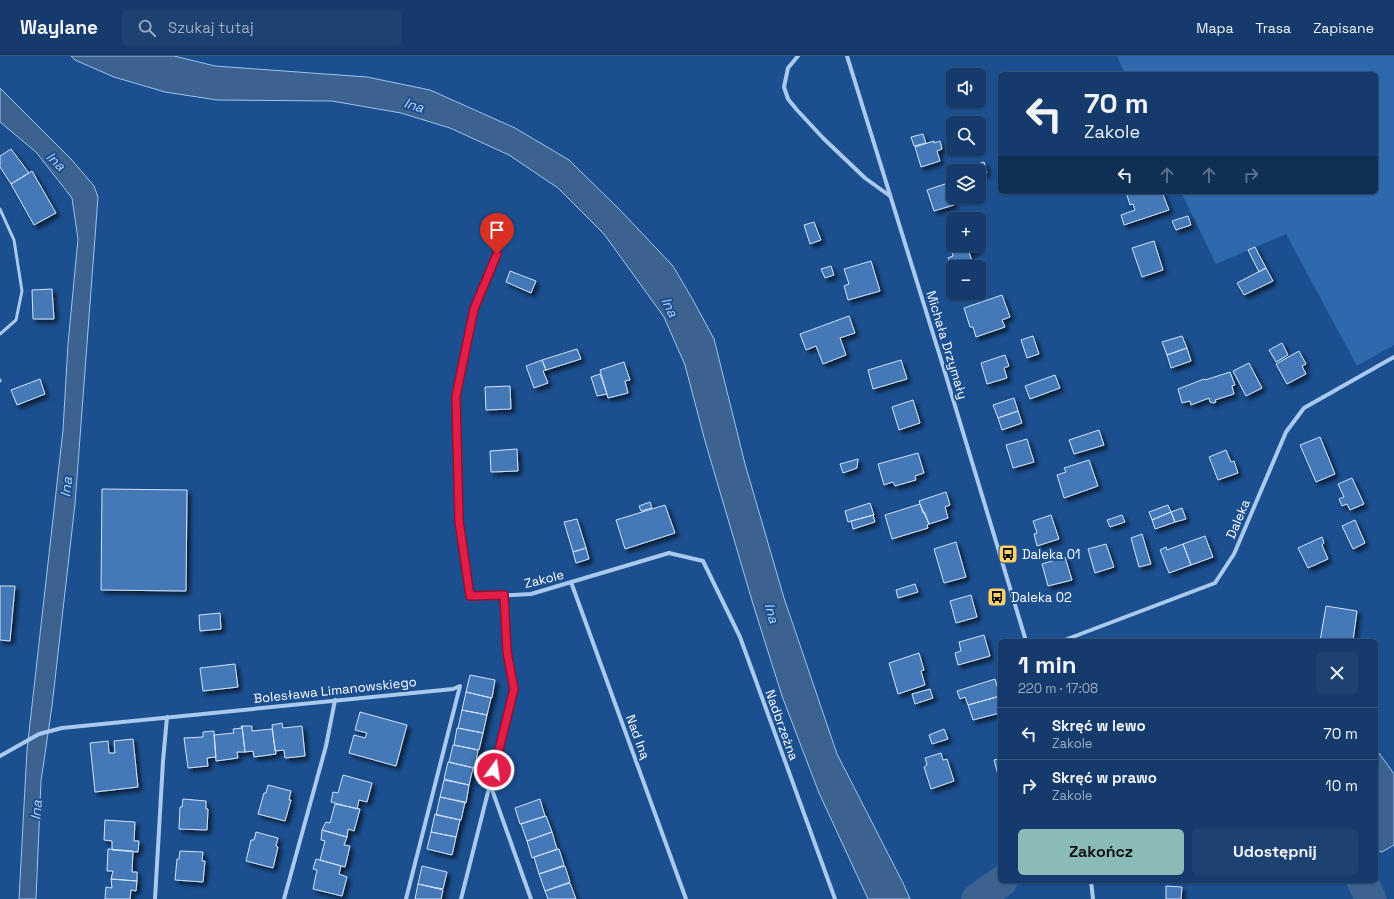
<!DOCTYPE html>
<html lang="pl">
<meta charset="utf-8">
<style>
body{margin:0;font-family:"Space Grotesk",sans-serif;background:#1d4271;color:#f1f3f6;height:100vh;display:flex;flex-direction:column;font-size:15px;white-space:nowrap}
*{box-sizing:border-box;margin:0}
p{font-size:13px;color:#9dadc1}
.icon{flex:none;width:22px;height:22px;fill:none;stroke:currentColor;stroke-width:2;stroke-linecap:round;stroke-linejoin:round}
.map{position:relative;flex:1;overflow:hidden}
.sheet{position:absolute;left:998px;top:583px;width:380px;height:244px;display:flex;flex-direction:column;background:#143b6b;border-radius:6px;box-shadow:0 1px 3px #0004,0 0 0 1px #33557e}
.sheet>*{flex:none}
.guide{position:absolute;left:998px;top:16px;width:380px;height:122px;border-radius:6px;box-shadow:0 1px 3px #0004,0 0 0 1px #33557e;background:#143b6b;color:#f1f3f6;overflow:hidden}
.buttons{position:absolute;left:946px;top:12px;display:grid;gap:8px}
.buttons a{display:grid;place-items:center;width:40px;height:40px;border-radius:6px;background:#143b6b;box-shadow:0 1px 3px #0004,0 0 0 1px #33557e;font-size:20px}
.pin{position:absolute;display:grid;place-items:center;width:34px;height:34px;color:#fff;margin:-41px -17px;border-radius:50% 50% 50% 0;rotate:-45deg;box-shadow:0 0 4px #0007}
.pin .icon{rotate:45deg}
.me{position:absolute;width:44px;margin:-22px;rotate:14deg;stroke-linejoin:round;filter:drop-shadow(0 0 3px #0008)}
.turn{display:flex;align-items:center;gap:14px;height:84px;padding:0 20px;font-size:18px}
.turn .icon{width:52px;height:52px;stroke-width:2.5}
.turn b{display:block;font-size:28px;line-height:34px}
.lanes{display:flex;align-items:center;height:38px;padding:0 20px;background:#0003;justify-content:center;gap:20px;direction:ltr}
.lanes .off{opacity:.35}
.round{display:grid;place-items:center;flex:none;width:42px;height:42px;border-radius:6px;background:#1d4271}
.overview{display:flex;align-items:center;justify-content:space-between;height:68px;padding:0 20px}
h1{font-size:24px;font-weight:800;line-height:30px}
.action{display:flex;gap:8px;margin-top:auto;padding:8px 20px}
.action a{flex:1;height:46px;border-radius:6px;background:#8bbbb9;color:#111;font-size:16px;font-weight:800;line-height:46px;text-align:center}
.action a+a{background:#1d4271;color:#f1f3f6}
ul{padding:0;list-style:none}
li{display:flex;align-items:center;gap:12px;height:52px;padding:0 20px;border-top:1px solid #33557e}
li div{flex:1}
li b{display:block;font-size:15px}
li em{font-style:normal}
header{display:flex;align-items:center;gap:24px;box-sizing:border-box;height:56px;padding:0 20px;background:#143b6b;border-bottom:1px solid #33557e}
header strong{font-size:19px}
nav{display:flex;gap:22px;margin-inline-start:auto;font-size:14px}
.search{width:280px;height:36px;background:#1d4271;display:flex;align-items:center;gap:10px;box-sizing:border-box;padding:0 14px;border-radius:6px;color:#9dadc1;font-size:15px}
.map>svg:first-child{display:block}
.green{fill:#2e69ad}
.water{fill:#3c6290;stroke:#9cc4f0}
.lines{fill:none;stroke-linecap:round;stroke-linejoin:round}
.river{stroke:#3c6290;stroke-width:31}
.building{fill:#4478b7;stroke:#cfe3fa;filter:url(#shadow)}
.lane{stroke:#a9c9ee;stroke-width:3}
.street{stroke:#a9c9ee;stroke-width:4}
.route-casing{stroke:#92132f;stroke-width:10}
.route{stroke:#e11d48;stroke-width:7}
.labels{text-anchor:middle;dominant-baseline:central;stroke-width:4;stroke-linejoin:round;paint-order:stroke}
.street-label{font-size:13px;fill:#fff;stroke:#1b4f8f}
.poi-label{font-size:13px;fill:#fff;stroke:#1b4f8f;text-anchor:start}
.water-label{font-size:14px;font-style:italic;fill:#b5d3f5;stroke:#1b4f8f}
</style>
<header>
<strong>Waylane</strong>
<div class="search"><svg class="icon" aria-label="search" viewBox="0 0 24 24"><circle cx="10" cy="10" r="6"/><path d="M15 15l6 6"/></svg>Szukaj tutaj</div>
<nav><a>Mapa</a><a>Trasa</a><a>Zapisane</a></nav>
</header>
<div class="map">
<svg width="1394" height="843" viewBox="0 0 1394 843">
<defs>
<filter id="shadow"><feDropShadow dx="3.5" dy="3.5" stdDeviation="2" flood-color="#0009"/></filter>
</defs>
<rect width="100%" height="100%" fill="#1b4f8f"/>
<path class="green" d="M 1117,0 L 1394,0 L 1394,289 L 1357,310 L 1286,178 L 1216,208 L 1181,136 L 1376,136 L 1376,18 L 1125,18 Z"/>
<path class="water" d="M 71,0 L 174,0 L 215,10 L 367,21 L 430,34 L 515,72 L 569,104 L 620,154 L 673,210 L 693,244 L 714,283 L 745,408 L 784,542 L 837,698 L 903,827 L 910,843 L 868,843 L 819,737 L 782,640 L 753,548 L 705,385 L 685,309 L 664,261 L 604,178 L 558,132 L 509,99 L 450,72 L 401,57 L 332,45 L 217,44 L 165,36 L 114,21 L 75,4 Z
M 0,32 L 71,103 L 94,130 L 98,141 L 75,448 L 52,650 L 41,725 L 36,843 L 19,843 L 27,694 L 63,374 L 68,288 L 78,183 L 72,142 L 36,96 L 0,66 Z
M 1379,697 L 1394,718 L 1394,789 L 1382,796 L 1376,794 L 1376,699 Z"/>
<g class="lines">
<path class="river" d="M 1362,825 L 1371,843
M 977,843 L 1002,825"/>
</g>
<path class="building" d="M 923,78 L 926,87 L 914,90 L 911,81 Z
M 934,85 L 934,87 L 940,85 L 942,93 L 937,95 L 940,105 L 921,111 L 915,91 Z
M 11,93 L 29,117 L 11,128 L 0,111 L 0,100 Z
M 984,106 L 987,117 L 979,119 L 979,115 L 959,115 Z
M 32,115 L 56,157 L 34,169 L 11,128 Z
M 948,127 L 954,149 L 934,155 L 927,134 Z
M 1126,136 L 1156,136 L 1157,138 L 1162,136 L 1169,154 L 1124,169 L 1121,159 L 1135,154 L 1133,148 L 1130,149 Z
M 1188,160 L 1191,169 L 1176,174 L 1172,165 Z
M 814,166 L 821,184 L 810,188 L 804,169 Z
M 953,181 L 953,189 L 977,189 L 978,194 L 969,196 L 972,205 L 952,211 L 948,202 L 953,200 L 948,183 Z
M 1154,185 L 1163,214 L 1142,221 L 1132,192 Z
M 1255,191 L 1266,212 L 1259,216 L 1248,194 Z
M 871,205 L 880,235 L 848,244 L 844,230 L 849,228 L 844,213 Z
M 831,210 L 834,219 L 825,222 L 821,213 Z
M 1266,212 L 1273,225 L 1244,239 L 1237,227 Z
M 510,215 L 536,225 L 531,237 L 506,226 Z
M 52,233 L 54,263 L 33,263 L 32,234 Z
M 1002,239 L 1010,261 L 1002,264 L 1005,271 L 976,281 L 973,271 L 970,271 L 964,252 Z
M 849,260 L 855,277 L 840,282 L 846,299 L 823,308 L 816,290 L 806,294 L 800,278 Z
M 1033,280 L 1039,298 L 1027,302 L 1021,284 Z
M 1182,280 L 1187,292 L 1167,299 L 1162,286 Z
M 1282,287 L 1288,299 L 1276,306 L 1269,294 Z
M 1187,292 L 1191,305 L 1171,312 L 1167,299 Z
M 577,293 L 581,303 L 546,314 L 542,304 Z
M 1299,295 L 1306,308 L 1302,310 L 1306,318 L 1287,328 L 1276,308 Z
M 1005,299 L 1009,310 L 1004,312 L 1007,322 L 987,328 L 981,307 Z
M 542,304 L 546,314 L 543,315 L 548,327 L 534,332 L 526,310 Z
M 901,304 L 907,323 L 873,333 L 868,314 Z
M 624,306 L 630,324 L 625,325 L 628,337 L 608,342 L 600,314 Z
M 1249,307 L 1262,332 L 1246,340 L 1233,315 Z
M 1230,316 L 1235,329 L 1232,330 L 1234,338 L 1215,344 L 1216,346 L 1214,347 L 1210,346 L 1209,342 L 1191,349 L 1190,345 L 1182,347 L 1178,333 L 1204,323 L 1205,324 Z
M 600,318 L 607,338 L 597,340 L 591,321 Z
M 1055,319 L 1060,332 L 1030,343 L 1025,330 Z
M 40,323 L 45,338 L 17,349 L 11,334 Z
M 510,330 L 511,353 L 486,354 L 485,331 Z
M 1014,342 L 1018,355 L 998,362 L 993,349 Z
M 913,344 L 920,367 L 899,374 L 892,351 Z
M 1018,355 L 1022,367 L 1002,374 L 998,362 Z
M 1099,374 L 1104,389 L 1074,398 L 1069,384 Z
M 1320,381 L 1335,418 L 1316,426 L 1300,389 Z
M 1027,383 L 1034,406 L 1013,412 L 1006,389 Z
M 517,393 L 518,415 L 491,416 L 490,395 Z
M 1226,394 L 1231,406 L 1234,405 L 1238,417 L 1218,424 L 1209,401 Z
M 918,397 L 924,417 L 915,420 L 916,424 L 895,430 L 893,426 L 884,429 L 878,408 Z
M 858,403 L 857,412 L 843,417 L 840,408 Z
M 1089,404 L 1098,430 L 1064,442 L 1057,419 L 1066,416 L 1064,412 Z
M 1352,422 L 1364,448 L 1350,454 L 1347,448 L 1342,450 L 1339,443 L 1344,441 L 1338,428 Z
M 102,433 L 187,434 L 186,535 L 101,534 Z
M 946,436 L 950,449 L 945,451 L 948,462 L 929,468 L 925,457 L 923,457 L 919,445 Z
M 650,446 L 652,452 L 641,455 L 639,450 Z
M 870,447 L 874,459 L 848,466 L 845,455 Z
M 920,448 L 929,468 L 927,469 L 928,472 L 892,483 L 885,459 Z
M 665,449 L 675,477 L 625,493 L 616,464 Z
M 1168,449 L 1171,456 L 1152,464 L 1149,456 Z
M 1182,452 L 1186,463 L 1175,466 L 1171,456 Z
M 1171,456 L 1175,466 L 1155,473 L 1152,464 Z
M 873,459 L 875,466 L 853,473 L 851,465 Z
M 1051,459 L 1059,483 L 1037,490 L 1034,478 L 1037,477 L 1033,465 Z
M 1122,459 L 1125,466 L 1110,471 L 1107,464 Z
M 577,463 L 586,492 L 573,496 L 564,466 Z
M 1355,464 L 1365,487 L 1353,493 L 1342,470 Z
M 1142,478 L 1151,508 L 1139,511 L 1131,482 Z
M 1205,480 L 1213,501 L 1191,509 L 1183,488 Z
M 1322,481 L 1324,487 L 1322,489 L 1328,503 L 1308,512 L 1298,492 Z
M 956,486 L 966,521 L 944,527 L 934,493 Z
M 1106,488 L 1114,511 L 1095,517 L 1088,493 Z
M 1183,488 L 1191,509 L 1169,517 L 1160,494 L 1166,491 L 1167,494 Z
M 586,492 L 589,503 L 576,507 L 573,496 Z
M 1065,501 L 1072,524 L 1048,530 L 1042,508 Z
M 915,528 L 918,536 L 898,542 L 896,534 Z
M 0,530 L 15,530 L 10,585 L 0,584 Z
M 971,539 L 977,561 L 956,567 L 950,545 Z
M 1326,550 L 1357,555 L 1353,585 L 1320,585 Z
M 220,557 L 221,573 L 200,575 L 199,559 Z
M 984,579 L 990,600 L 958,609 L 955,597 L 961,595 L 959,586 Z
M 919,597 L 924,614 L 921,615 L 925,629 L 898,638 L 889,607 Z
M 235,608 L 238,631 L 203,635 L 200,612 Z
M 470,619 L 495,624 L 492,642 L 466,636 Z
M 995,623 L 1000,640 L 968,649 L 965,641 L 960,643 L 957,635 Z
M 930,633 L 933,642 L 915,648 L 912,638 Z
M 466,636 L 491,642 L 487,659 L 462,654 Z
M 1000,640 L 1000,657 L 973,664 L 968,649 Z
M 462,654 L 487,659 L 483,677 L 458,672 Z
M 360,656 L 407,669 L 396,710 L 349,697 L 354,679 L 365,682 L 367,677 L 355,674 Z
M 282,667 L 283,672 L 302,670 L 305,700 L 285,702 L 284,694 L 275,695 L 272,669 Z
M 241,670 L 242,670 L 245,696 L 237,696 L 238,702 L 216,705 L 214,679 L 234,677 L 233,673 L 242,672 Z
M 242,670 L 252,670 L 252,675 L 272,673 L 276,698 L 254,701 L 253,695 L 245,696 Z
M 457,672 L 483,677 L 479,694 L 454,689 Z
M 944,673 L 948,683 L 932,688 L 929,679 Z
M 214,675 L 216,701 L 207,702 L 208,710 L 188,712 L 184,682 L 203,681 L 203,676 Z
M 133,683 L 138,731 L 95,736 L 90,687 L 108,685 L 109,697 L 115,697 L 114,685 Z
M 453,689 L 478,694 L 475,712 L 449,706 Z
M 941,697 L 943,704 L 947,703 L 954,725 L 931,733 L 924,711 L 927,709 L 925,702 Z
M 1000,702 L 1000,726 L 994,704 Z
M 448,706 L 473,712 L 469,729 L 444,723 Z
M 343,719 L 372,727 L 367,746 L 359,744 L 357,753 L 331,746 L 333,736 L 338,737 Z
M 444,724 L 469,729 L 466,747 L 440,741 Z
M 268,729 L 291,735 L 289,744 L 291,744 L 285,765 L 258,758 L 264,737 L 266,737 Z
M 440,741 L 465,746 L 461,764 L 436,759 Z
M 183,743 L 206,745 L 206,753 L 208,753 L 207,774 L 179,773 L 180,751 L 182,751 Z
M 540,743 L 545,760 L 520,768 L 515,752 Z
M 335,748 L 360,753 L 354,775 L 348,773 L 347,781 L 322,774 L 326,766 L 330,767 Z
M 435,758 L 460,764 L 456,781 L 431,776 Z
M 546,760 L 552,776 L 527,785 L 521,768 Z
M 105,764 L 135,766 L 134,785 L 139,785 L 138,796 L 112,794 L 112,785 L 104,784 Z
M 322,774 L 347,781 L 344,789 L 350,790 L 345,811 L 320,804 L 325,785 L 321,784 Z
M 256,776 L 278,782 L 276,790 L 278,791 L 273,812 L 246,805 L 251,784 L 254,784 Z
M 431,776 L 456,781 L 452,799 L 427,793 Z
M 552,776 L 557,793 L 532,802 L 527,785 Z
M 108,793 L 133,795 L 132,816 L 137,816 L 137,825 L 111,823 L 113,815 L 107,815 Z
M 559,793 L 564,809 L 539,818 L 534,801 Z
M 180,795 L 203,796 L 202,805 L 205,805 L 203,826 L 175,824 L 177,803 L 179,803 Z
M 316,803 L 341,810 L 339,818 L 347,821 L 342,840 L 313,833 L 317,814 L 313,813 Z
M 422,810 L 447,816 L 443,833 L 418,828 Z
M 565,810 L 570,826 L 545,835 L 539,818 Z
M 111,823 L 137,825 L 136,835 L 131,834 L 130,843 L 105,843 L 106,831 L 112,832 Z
M 570,827 L 576,843 L 548,843 L 545,835 Z
M 418,828 L 443,834 L 441,843 L 415,843 Z
M 1166,830 L 1182,831 L 1181,843 L 1166,843 Z"/>
<g class="lines">
<path class="lane" d="M 0,153 L 14,184 L 22,235 L 16,264 L 0,278
M 0,324 L 0,325"/>
<path class="street" d="M 798,0 L 788,12 L 784,31 L 788,43 L 797,54 L 824,83 L 865,122 L 890,140
M 847,0 L 943,310 L 1026,585
M 497,198 L 474,253 L 456,340 L 459,465 L 470,541 L 531,538 L 669,497 L 703,505 L 740,581 L 835,843
M 571,526 L 686,843
M 1062,585 L 1215,527 L 1234,498 L 1286,376 L 1304,352 L 1394,301
M 0,700 L 39,678 L 62,672 L 453,633 L 460,630 L 406,843
M 490,728 L 531,843
M 1091,825 L 1093,843
M 155,843 L 163,705 L 167,661
M 284,843 L 326,690 L 335,644
M 461,843 L 514,633 L 507,596 L 504,539"/>
</g>
<g class="lines">
<defs>
<path id="route" d="M 494,714 L 514,633 L 507,596 L 504,539 L 470,540 L 459,465 L 456,340 L 474,253 L 497,198"/>
</defs>
<use href="#route" class="route-casing"/>
<use href="#route" class="route"/>
</g>
<defs>
<symbol id="bus-square" viewBox="-11 -11 22 22"><rect x="-9" y="-9" width="18" height="18" rx="4" fill="#ffd166" stroke="#1b4f8f"/><path d="M-5-6H5V4H4V6H2V4H-2V6H-4V4H-5ZM-3.5-4V0h7V-4ZM-3.5 1.2v1.5H-2V1.2ZM2 1.2v1.5H3.5V1.2Z" fill="#111"/></symbol>
</defs>
<g fill-rule="evenodd">
<use href="#bus-square" x="997" y="487" width="22" height="22"/>
<use href="#bus-square" x="986" y="530" width="22" height="22"/>
</g>
<g class="labels">
<g class="street-label">
<text transform="translate(947 289) rotate(73)">Michała Drzymały</text>
<text transform="translate(1238 463) rotate(-67)">Daleka</text>
<text transform="translate(544 523) rotate(-14)">Zakole</text>
<text transform="translate(335 634) rotate(-6)">Bolesława Limanowskiego</text>
<text transform="translate(782 669) rotate(70)">Nadbrzeżna</text>
<text transform="translate(638 681) rotate(70)">Nad Iną</text>
</g>
<g class="poi-label">
<text x="1022" y="498">Daleka 01</text>
<text x="1011" y="541">Daleka 02</text>
</g>
<g class="water-label">
<text transform="translate(414 49) rotate(18)">Ina</text>
<text transform="translate(56 105) rotate(44)">Ina</text>
<text transform="translate(670 251) rotate(64)">Ina</text>
<text transform="translate(66 431) rotate(-84)">Ina</text>
<text transform="translate(772 557) rotate(75)">Ina</text>
<text transform="translate(36 754) rotate(-86)">Ina</text>
</g>
</g>
</svg>
<div class="buttons">
<a><svg class="icon" aria-label="sound" viewBox="0 0 24 24"><path d="M4 9h4l5-4v14l-5-4H4zM17 9q2 3 0 6"/></svg></a>
<a><svg class="icon" aria-label="search" viewBox="0 0 24 24"><circle cx="10" cy="10" r="6"/><path d="M15 15l6 6"/></svg></a>
<a><svg class="icon" aria-label="layers" viewBox="0 0 24 24"><path d="M12 4l9 5-9 5-9-5zM3 14l9 5 9-5"/></svg></a>
<a>+</a>
<a>−</a>
</div>
<div class="pin" style="left:497px;top:198px;background:#d93025"><svg class="icon" aria-label="arrive" viewBox="0 0 24 24"><path d="M6 21V4h12l-3 4 3 4H6"/></svg></div>
<svg class="me" style="left:494px;top:714px" viewBox="-20 -20 40 40"><circle r="17" fill="#e11d48" stroke="#fff" stroke-width="3"/><path d="M0-11L8 9 0 5-8 9z" fill="#fff"/></svg>
<div class="guide">
<div class="turn"><svg class="icon" aria-label="left" viewBox="0 0 24 24"><path d="M17 20v-9H6M10 6l-5 5 5 5"/></svg><div><b>70 m</b>Zakole</div></div>
<div class="lanes"><svg class="icon" aria-label="left" viewBox="0 0 24 24"><path d="M17 20v-9H6M10 6l-5 5 5 5"/></svg><svg class="icon off" aria-label="ahead" viewBox="0 0 24 24"><path d="M12 20V5M6 11l6-6 6 6"/></svg><svg class="icon off" aria-label="ahead" viewBox="0 0 24 24"><path d="M12 20V5M6 11l6-6 6 6"/></svg><svg class="icon off" aria-label="right" viewBox="0 0 24 24"><path d="M7 20v-9h11M14 6l5 5-5 5"/></svg></div>
</div>
<section class="sheet">
<div class="overview"><div><h1>1 min</h1><p>220 m · 17:08</p></div><a class="round"><svg class="icon" aria-label="close" viewBox="0 0 24 24"><path d="M6 6l12 12M18 6L6 18"/></svg></a></div>
<ul>
<li><svg class="icon" aria-label="left" viewBox="0 0 24 24"><path d="M17 20v-9H6M10 6l-5 5 5 5"/></svg><div><b>Skręć w lewo</b><p>Zakole</p></div><em>70 m</em></li>
<li><svg class="icon" aria-label="right" viewBox="0 0 24 24"><path d="M7 20v-9h11M14 6l5 5-5 5"/></svg><div><b>Skręć w prawo</b><p>Zakole</p></div><em>10 m</em></li>
</ul>
<div class="action"><a>Zakończ</a><a>Udostępnij</a></div>
</section>
</div>
